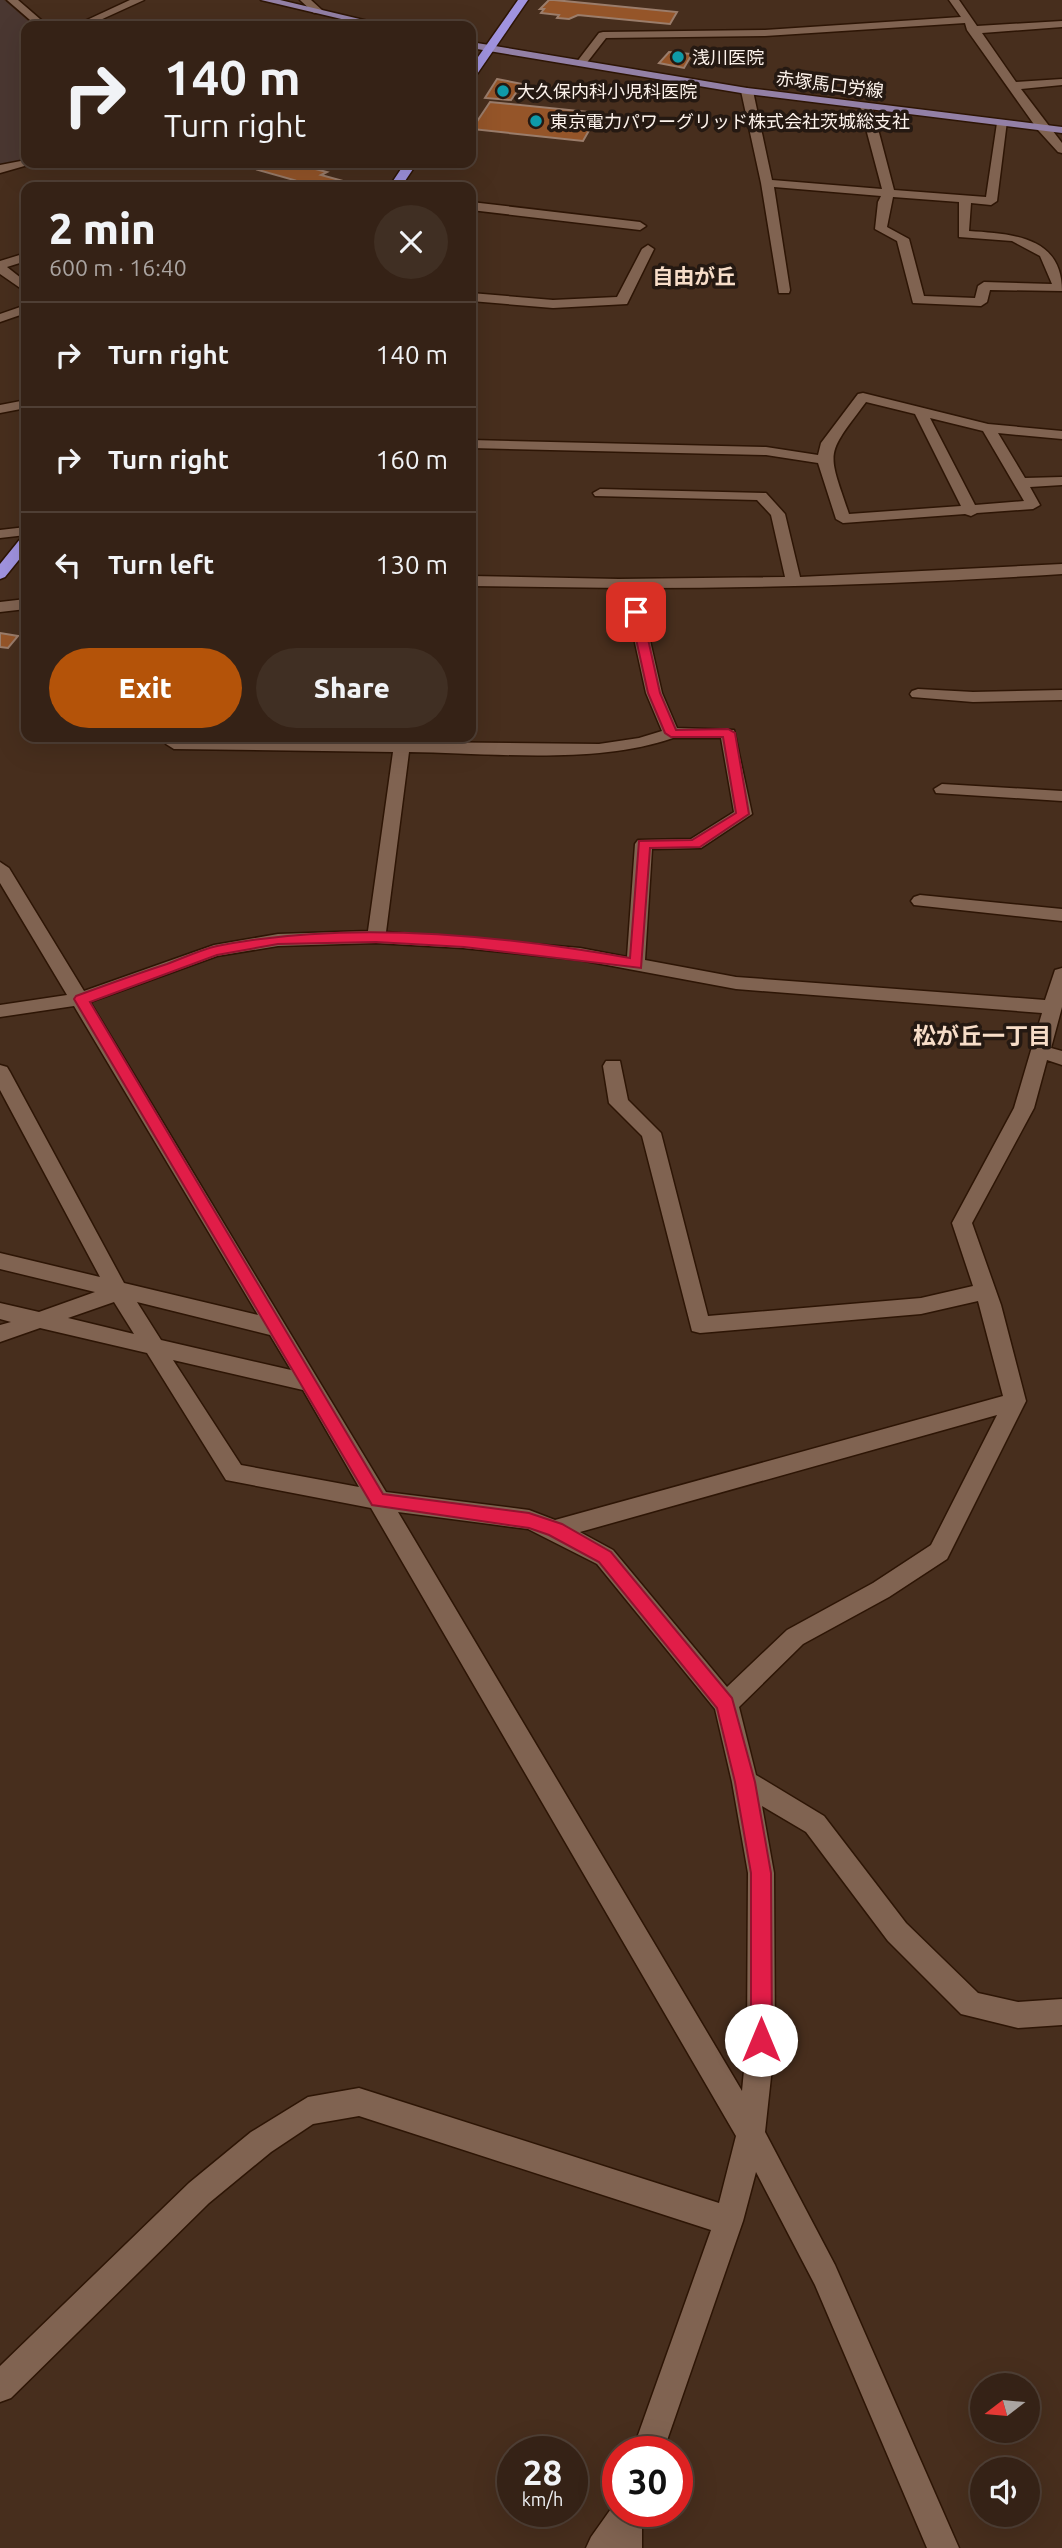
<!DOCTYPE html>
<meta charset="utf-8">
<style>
body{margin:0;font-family:Ubuntu,"Noto Sans JP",sans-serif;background:#402f23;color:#f1f3f6;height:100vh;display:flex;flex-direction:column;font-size:26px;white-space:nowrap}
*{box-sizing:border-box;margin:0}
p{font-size:23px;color:#aaa4a1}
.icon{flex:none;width:38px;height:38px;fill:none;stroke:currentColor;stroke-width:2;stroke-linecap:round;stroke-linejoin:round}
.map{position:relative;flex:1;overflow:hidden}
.sheet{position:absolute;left:21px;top:182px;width:455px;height:560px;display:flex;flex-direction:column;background:#352216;border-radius:14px;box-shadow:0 7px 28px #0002,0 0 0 2px #4f3f35}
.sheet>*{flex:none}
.banner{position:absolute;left:21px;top:21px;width:455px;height:147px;border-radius:14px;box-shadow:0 7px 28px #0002,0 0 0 2px #4f3f35;background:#352216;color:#f1f3f6;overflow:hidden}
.needle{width:46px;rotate:254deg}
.buttons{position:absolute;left:970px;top:2373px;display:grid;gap:14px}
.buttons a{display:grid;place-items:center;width:70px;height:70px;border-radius:50%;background:#352216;box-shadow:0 7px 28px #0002,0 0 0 2px #4f3f35;font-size:35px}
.speed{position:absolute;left:497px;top:2436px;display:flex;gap:14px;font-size:35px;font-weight:700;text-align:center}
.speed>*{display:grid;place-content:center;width:91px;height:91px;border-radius:50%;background:#352216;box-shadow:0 7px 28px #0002,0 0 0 2px #4f3f35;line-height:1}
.speed small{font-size:18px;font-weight:400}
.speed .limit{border:10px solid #d22;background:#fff;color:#111}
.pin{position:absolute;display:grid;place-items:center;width:60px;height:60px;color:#fff;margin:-30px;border-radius:14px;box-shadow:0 4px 10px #0006}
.me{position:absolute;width:77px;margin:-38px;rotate:0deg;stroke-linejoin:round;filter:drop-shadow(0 0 5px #0008)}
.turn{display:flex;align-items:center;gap:24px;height:147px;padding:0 28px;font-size:32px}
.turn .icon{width:91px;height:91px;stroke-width:2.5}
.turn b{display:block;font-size:49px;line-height:60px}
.round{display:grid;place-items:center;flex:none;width:74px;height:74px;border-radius:37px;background:#402f23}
.head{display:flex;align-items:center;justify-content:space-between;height:119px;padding:0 28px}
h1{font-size:42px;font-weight:800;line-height:52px}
.primary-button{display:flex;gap:14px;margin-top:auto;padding:14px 28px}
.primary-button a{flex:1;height:80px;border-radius:42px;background:#b45309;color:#fff;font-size:28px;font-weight:800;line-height:80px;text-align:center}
.primary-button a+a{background:#402f23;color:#f1f3f6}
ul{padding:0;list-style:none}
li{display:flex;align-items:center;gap:21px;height:105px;padding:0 28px;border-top:2px solid #4f3f35}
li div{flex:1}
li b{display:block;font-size:26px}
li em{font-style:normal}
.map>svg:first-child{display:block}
.education{fill:#4a3731}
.building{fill:#955529;stroke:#9b7d6b;stroke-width:2}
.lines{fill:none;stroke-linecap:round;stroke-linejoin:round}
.minor-casing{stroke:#2d1505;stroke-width:3}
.major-casing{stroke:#2d1505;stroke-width:3}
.highway-casing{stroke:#2d1505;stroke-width:3}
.minor{fill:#806351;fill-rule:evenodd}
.major{fill:#9380a6;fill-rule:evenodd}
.highway{fill:#a093df;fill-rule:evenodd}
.route{fill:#e11d48;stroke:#92132f;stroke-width:2}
.culture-dot{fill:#0f9aa8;stroke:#251912;stroke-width:2.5}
.labels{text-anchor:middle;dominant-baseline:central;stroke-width:7;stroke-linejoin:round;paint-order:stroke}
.far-poi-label{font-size:18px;fill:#fdf3ec;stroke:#251912;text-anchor:start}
.far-street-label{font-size:18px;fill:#fdf3ec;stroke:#251912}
.far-quarter-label{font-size:21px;font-weight:bold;fill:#f7ddc8;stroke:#251912}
.neighbourhood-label{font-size:23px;font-weight:bold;fill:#f7ddc8;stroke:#251912}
</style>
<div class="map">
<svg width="1062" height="2548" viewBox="0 0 1062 2548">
<rect width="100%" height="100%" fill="#472e1d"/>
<path class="education" d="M 0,0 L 4,0 L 34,26 L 26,26 L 26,160 L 0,166 Z"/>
<path class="building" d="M 549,0 L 554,0 L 677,12 L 670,24 L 578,15 L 569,19 L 557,18 L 559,15 L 541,13 L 544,9 L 540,9 Z
M 669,52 L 692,54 L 684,68 L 659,63 Z
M 497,79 L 522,84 L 511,100 L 485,98 Z
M 490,102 L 599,113 L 583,141 L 472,129 Z
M 269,163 L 292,163 L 327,172 L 321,175 L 365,187 L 300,187 L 287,184 L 294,180 L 258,170 Z
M 0,633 L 18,636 L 8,648 L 0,647 Z"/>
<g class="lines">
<defs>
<path id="minor" d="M 7,0 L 18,0 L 48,26 L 37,26 Z
M 130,0 L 144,0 L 87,26 L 74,26 Z
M 300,0 L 311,0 L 323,11 L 314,13 Z
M 949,0 L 959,0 L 977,26 L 1062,21 L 1062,27 L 982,33 L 1016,82 L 1062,79 L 1062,85 L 1021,89 L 1062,143 L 1062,153 L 1058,152 L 1038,130 L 967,30 L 965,23 L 765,36 L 606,38 L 585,65 L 576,63 L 599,33 L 603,32 L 765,30 L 961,17 Z
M 747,88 L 753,91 L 772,180 L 882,189 L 860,106 L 866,103 L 872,106 L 894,190 L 986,197 L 997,123 L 1007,121 L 997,201 L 991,205 L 971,203 L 969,231 C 1012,234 1062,236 1062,291 L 990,290 L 987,302 L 981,306 L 913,303 L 897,241 L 875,229 L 878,202 L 881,196 L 774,187 L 790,290 L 789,293 L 779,293 L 761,183 L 741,91 ZM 893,197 L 959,202 L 959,237 L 1012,241 L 1040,256 L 1052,284 L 984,282 L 978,286 L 975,298 L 924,296 L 909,239 L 887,227 Z
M 26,160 L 26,163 L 35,163 L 0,173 L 0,165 Z
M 471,202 L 640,222 L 646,226 L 640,230 L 471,210 Z
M 648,245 L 654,249 L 627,304 L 553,308 L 471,301 L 471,293 L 553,300 L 617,297 L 642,249 Z
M 26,253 L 26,261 L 7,267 L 26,282 L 26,292 L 0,274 L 0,261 Z
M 26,305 L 26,313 L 0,322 L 0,314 Z
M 863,393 L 988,424 L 1062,431 L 1062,439 L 998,433 L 1025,478 L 1062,477 L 1062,485 L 1030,487 L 1040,505 L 1033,509 L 977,513 L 971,516 L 965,514 L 843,523 L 836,519 L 818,463 L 766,455 L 471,448 L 471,440 L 766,447 L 818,455 L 821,443 L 858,394 ZM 866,402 L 915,414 L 961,506 L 849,514 C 827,449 825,457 866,402 ZM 930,418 L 983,431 L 1024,501 L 975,505 Z
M 26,400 L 26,408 L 0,413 L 0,405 Z
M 600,489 L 766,493 L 785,514 L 800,577 L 1062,564 L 1062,574 C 921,583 780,588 638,588 L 662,693 L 677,728 L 734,730 L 752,814 L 701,848 L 652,849 L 645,960 L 736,977 L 1045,1000 L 1055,970 L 1062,968 L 1062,1007 L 1051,1048 L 1062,1051 L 1062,1065 L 1047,1060 L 1034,1108 L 972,1223 L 1001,1305 L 1026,1401 L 947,1559 L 889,1597 L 803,1644 L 739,1707 L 756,1775 L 824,1816 L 906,1923 L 978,1993 L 1018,2002 L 1062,1999 L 1062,2025 L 1018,2028 L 961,2014 L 888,1941 L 806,1832 L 762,1806 L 774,1873 L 775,2040 L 765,2132 L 835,2265 L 959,2548 L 927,2548 L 815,2285 L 756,2172 L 743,2221 L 663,2452 L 632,2452 L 711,2230 L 359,2116 L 313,2124 L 271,2152 L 209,2203 L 11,2398 L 0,2402 L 0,2366 L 189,2183 L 251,2132 L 308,2097 L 359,2088 L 719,2203 L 736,2136 L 371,1508 L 226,1480 L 147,1353 L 40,1328 L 0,1342 L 0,1325 L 11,1322 L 0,1319 L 0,1303 L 39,1312 L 95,1292 L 0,1269 L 0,1253 L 100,1277 L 0,1090 L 0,1065 L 7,1067 L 10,1072 L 124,1283 L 258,1315 L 74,1006 L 0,1017 L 0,1005 L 67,995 L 0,883 L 0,862 L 9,868 L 84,991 L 214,945 L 278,934 L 368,931 L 393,752 L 174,749 L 166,744 L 174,739 L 394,742 L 395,737 L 411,737 L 411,742 L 599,744 L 639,738 L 662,731 L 646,693 L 623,588 L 471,586 L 471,576 L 619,579 L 785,577 L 771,515 L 757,500 L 595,496 L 593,493 ZM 673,738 L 721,738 L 734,812 L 691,839 L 638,840 L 635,844 L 627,957 L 580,948 L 386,932 L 409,752 C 492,753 595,765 673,738 ZM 376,943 L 463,948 L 580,960 L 736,989 L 1042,1013 L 1014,1108 L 952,1223 L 973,1286 L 921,1298 L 708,1316 L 661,1133 L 628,1100 L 620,1061 L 606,1061 L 603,1066 L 609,1103 L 642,1136 L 692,1331 L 700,1333 L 921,1314 L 978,1301 L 1003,1396 L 555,1520 L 529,1510 L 386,1492 L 90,1002 L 217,956 L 278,946 ZM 114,1302 L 134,1334 L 68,1318 ZM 137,1302 L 270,1335 L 291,1370 L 161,1340 ZM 173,1360 L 303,1390 L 359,1487 L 241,1465 ZM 997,1415 L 931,1545 L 873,1583 L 787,1630 L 727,1687 L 613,1550 L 580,1532 ZM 398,1512 L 528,1529 L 597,1564 L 715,1709 L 732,1782 L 748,1873 L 747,2040 L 742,2091 Z
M 26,527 L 26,535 L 0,538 L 0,530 Z
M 26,599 L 26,609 L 0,612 L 0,602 Z
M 918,689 L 973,692 L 1062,690 L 1062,700 L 973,702 L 912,697 L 910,694 L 912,691 Z
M 942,784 L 1062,791 L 1062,801 L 936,793 L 934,789 Z
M 920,895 L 1062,909 L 1062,921 L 914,905 L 911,901 L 914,897 Z
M 618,2499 L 618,2511 L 642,2511 L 642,2548 L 586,2548 L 591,2537 Z"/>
<path id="major" d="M 261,0 L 280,0 L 389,26 L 371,26 Z
M 471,42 L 747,88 L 1062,127 L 1062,133 L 747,94 L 471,48 Z"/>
<path id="highway" d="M 518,0 L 528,0 L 475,77 L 471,78 L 471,67 Z
M 405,163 L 417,163 L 401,187 L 389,187 Z
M 26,537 L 26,551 L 5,577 L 0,579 L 0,564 L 21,538 Z"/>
</defs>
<use href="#minor" class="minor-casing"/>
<use href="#major" class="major-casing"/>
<use href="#highway" class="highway-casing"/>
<use href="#minor" class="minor"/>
<use href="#major" class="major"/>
<use href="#highway" class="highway"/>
</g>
<path class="route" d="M 636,609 L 642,612 L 660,693 L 676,730 L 728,729 L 735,733 L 749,814 L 700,847 L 650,848 L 641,968 L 464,947 L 376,942 L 278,944 L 217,955 L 90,1002 L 383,1494 L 529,1513 L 562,1524 L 611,1552 L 732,1698 L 755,1782 L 771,1873 L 772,2040 L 769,2048 L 761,2051 L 754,2048 L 751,2040 L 751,1873 L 735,1782 L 717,1708 L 599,1562 L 549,1535 L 529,1528 L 372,1505 L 74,999 L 76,996 C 106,985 136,974 167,964 C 183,958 200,950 217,946 C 346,920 501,935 630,958 L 639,841 L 692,840 L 736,813 L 723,737 L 671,737 L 665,733 L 648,693 L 630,612 Z"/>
<g class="culture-dot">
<circle cx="678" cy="57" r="7"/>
<circle cx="503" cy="91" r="7"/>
<circle cx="536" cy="121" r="7"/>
</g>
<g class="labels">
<g class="far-poi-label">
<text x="692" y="57">浅川医院</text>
<text x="517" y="91">大久保内科小児科医院</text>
<text x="550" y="121">東京電力パワーグリッド株式会社茨城総支社</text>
</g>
<g class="far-street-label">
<text transform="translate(830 84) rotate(7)">赤塚馬口労線</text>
</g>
<g class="far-quarter-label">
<text x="694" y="276">自由が丘</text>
</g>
<g class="neighbourhood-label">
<text x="982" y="1035">松が丘一丁目</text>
</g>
</g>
</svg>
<div class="buttons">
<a><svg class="needle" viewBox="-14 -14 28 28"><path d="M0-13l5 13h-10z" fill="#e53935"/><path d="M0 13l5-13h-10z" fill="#aaa4a1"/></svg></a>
<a><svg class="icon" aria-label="sound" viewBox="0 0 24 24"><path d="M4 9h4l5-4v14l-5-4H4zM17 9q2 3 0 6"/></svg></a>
</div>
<div class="speed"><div>28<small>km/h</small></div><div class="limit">30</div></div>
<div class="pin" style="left:636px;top:612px;background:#d93025"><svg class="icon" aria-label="arrive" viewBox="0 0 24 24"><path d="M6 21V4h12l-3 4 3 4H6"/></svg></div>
<svg class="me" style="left:761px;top:2040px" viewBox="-20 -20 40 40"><circle r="19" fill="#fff"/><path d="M0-13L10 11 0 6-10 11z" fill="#e11d48"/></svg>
<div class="banner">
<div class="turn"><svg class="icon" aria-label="right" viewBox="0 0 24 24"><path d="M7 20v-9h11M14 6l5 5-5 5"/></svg><div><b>140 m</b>Turn right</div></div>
</div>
<section class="sheet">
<div class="head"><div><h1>2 min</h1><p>600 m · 16:40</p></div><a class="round"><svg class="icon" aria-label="close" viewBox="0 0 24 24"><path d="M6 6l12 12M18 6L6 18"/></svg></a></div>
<ul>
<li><svg class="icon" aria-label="right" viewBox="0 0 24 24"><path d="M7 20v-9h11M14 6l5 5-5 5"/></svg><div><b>Turn right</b></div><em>140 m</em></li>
<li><svg class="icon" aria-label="right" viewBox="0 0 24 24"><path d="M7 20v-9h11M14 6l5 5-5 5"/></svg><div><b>Turn right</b></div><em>160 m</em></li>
<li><svg class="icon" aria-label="left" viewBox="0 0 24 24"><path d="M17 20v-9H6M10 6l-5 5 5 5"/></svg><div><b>Turn left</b></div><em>130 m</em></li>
</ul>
<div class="primary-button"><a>Exit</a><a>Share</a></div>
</section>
</div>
